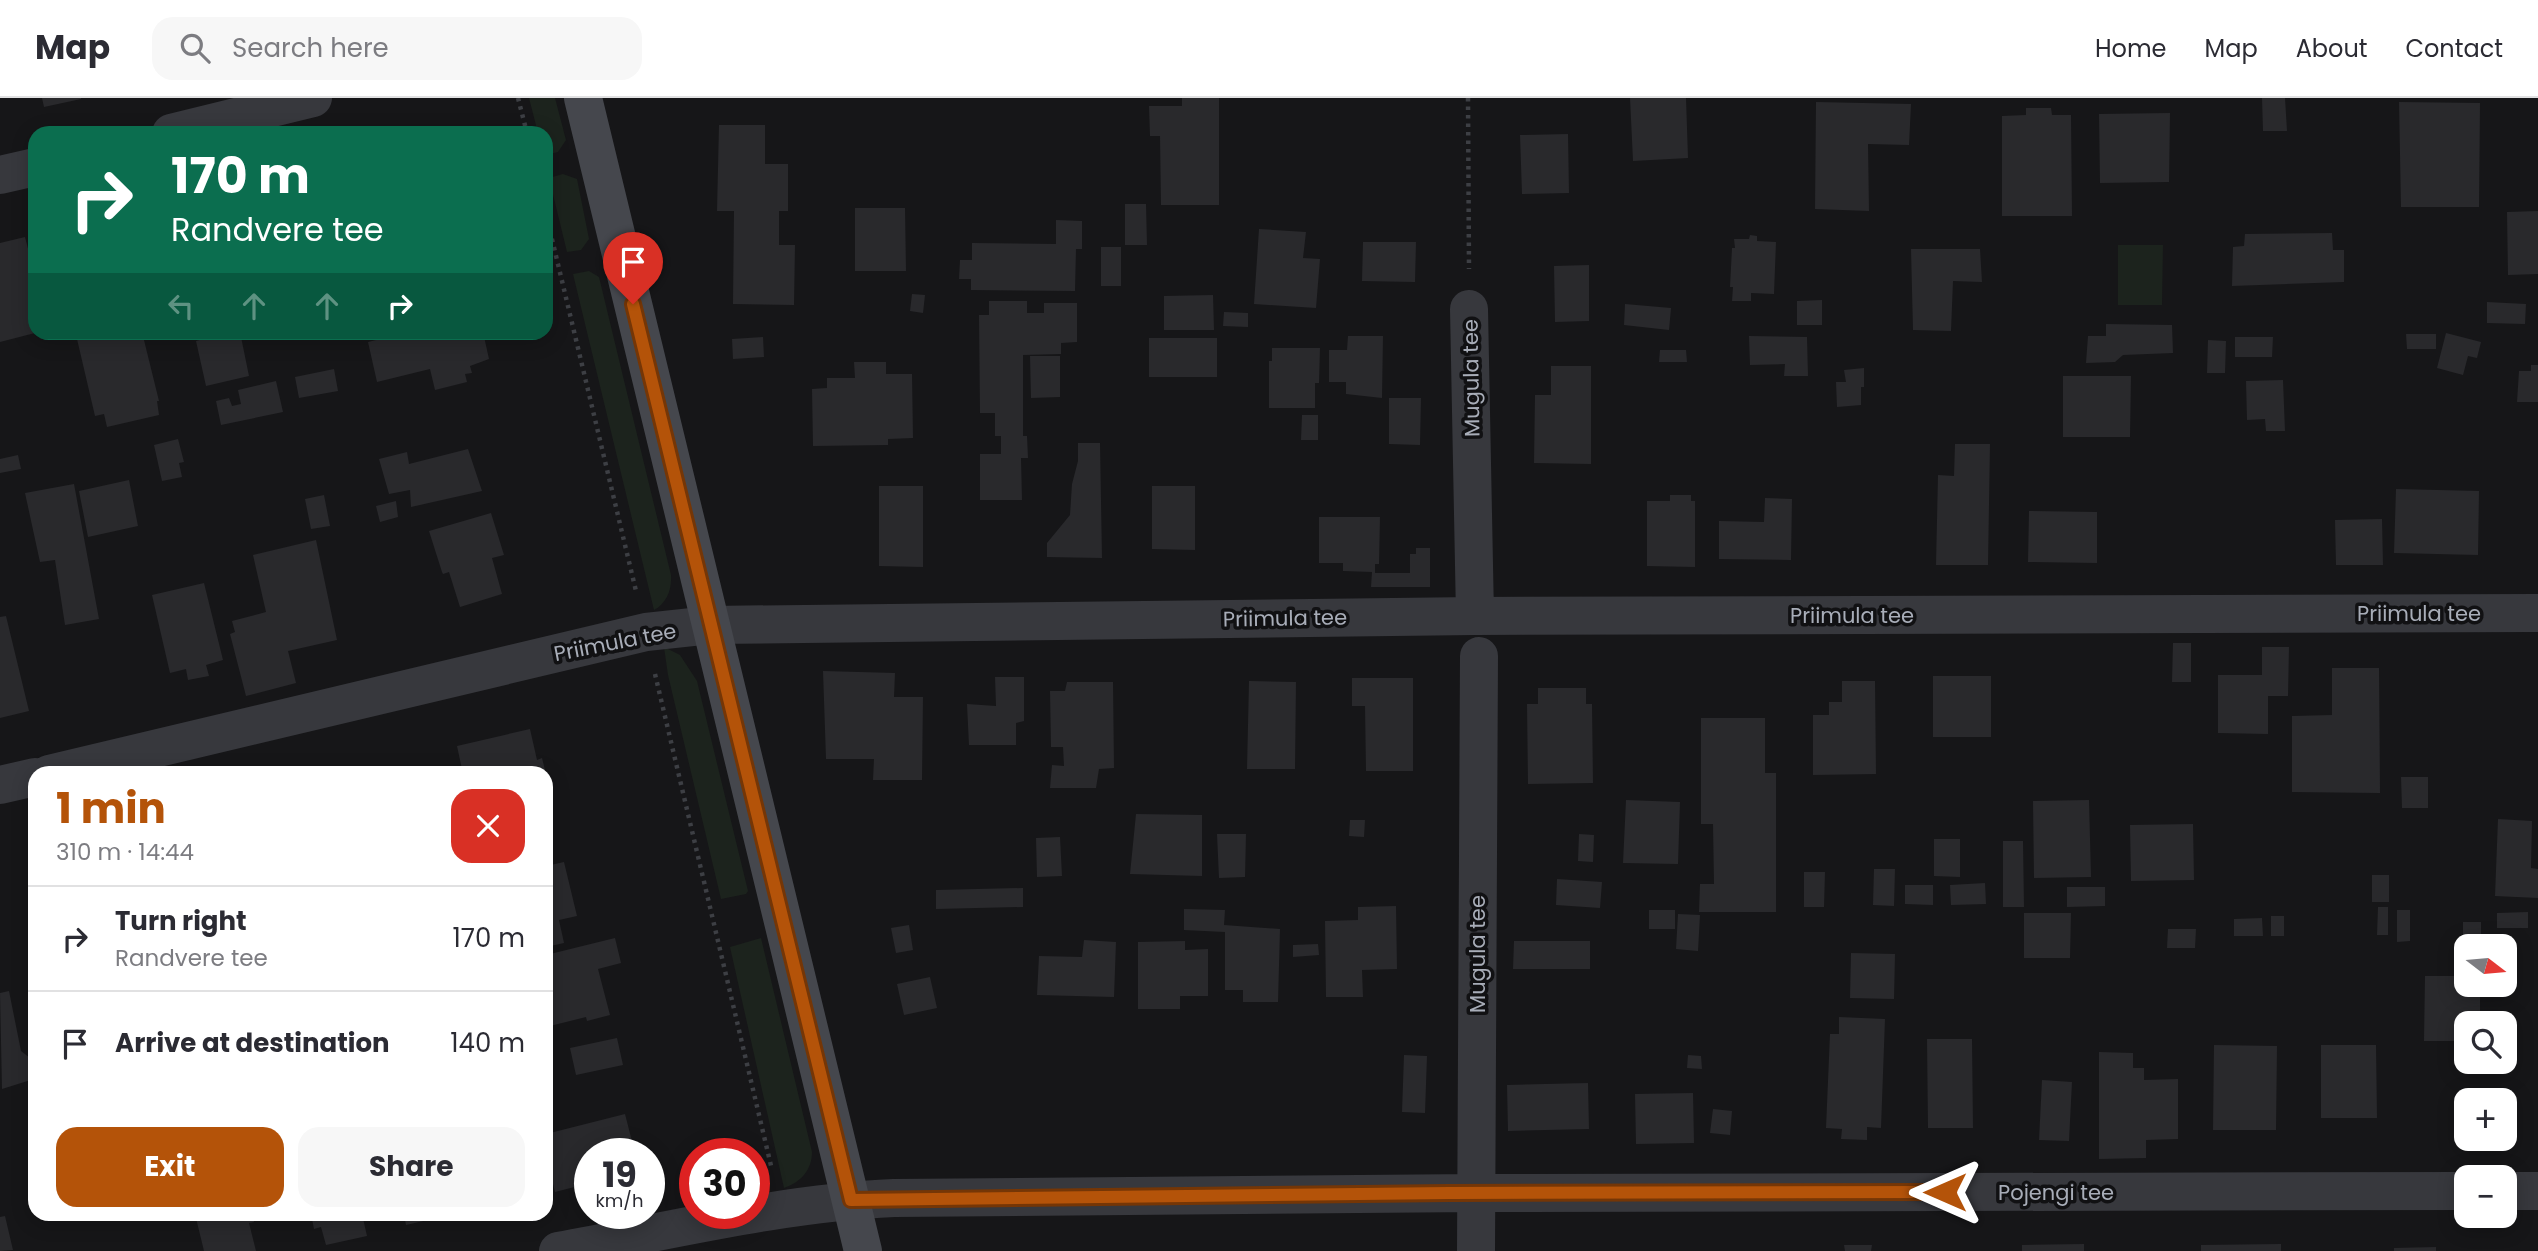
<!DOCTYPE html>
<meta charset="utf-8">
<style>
body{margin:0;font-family:Poppins,sans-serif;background:#f7f7f7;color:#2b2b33;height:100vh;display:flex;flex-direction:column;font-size:26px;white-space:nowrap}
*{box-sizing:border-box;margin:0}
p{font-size:23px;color:#7c7c81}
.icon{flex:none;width:38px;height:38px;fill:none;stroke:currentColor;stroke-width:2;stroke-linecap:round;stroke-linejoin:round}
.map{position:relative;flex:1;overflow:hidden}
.drawer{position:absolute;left:28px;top:668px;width:525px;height:455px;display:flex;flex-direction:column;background:#fff;border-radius:21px;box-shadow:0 4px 18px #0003}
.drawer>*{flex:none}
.guide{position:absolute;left:28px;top:28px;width:525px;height:214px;border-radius:21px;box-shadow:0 4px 18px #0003;background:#0b6e4f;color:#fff;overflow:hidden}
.needle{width:46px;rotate:106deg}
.fabs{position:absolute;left:2454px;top:836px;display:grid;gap:14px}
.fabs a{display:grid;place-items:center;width:63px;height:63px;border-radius:14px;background:#fff;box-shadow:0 4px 18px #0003;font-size:35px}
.speed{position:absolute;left:574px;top:1040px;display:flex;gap:14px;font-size:35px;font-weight:700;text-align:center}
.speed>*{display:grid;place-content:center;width:91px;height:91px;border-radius:50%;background:#fff;box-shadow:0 4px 18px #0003;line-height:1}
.speed small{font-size:18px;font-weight:400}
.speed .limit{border:10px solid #d22;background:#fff;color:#111}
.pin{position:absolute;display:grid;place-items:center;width:60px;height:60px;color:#fff;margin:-72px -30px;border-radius:50% 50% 50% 0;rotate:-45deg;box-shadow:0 0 7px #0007}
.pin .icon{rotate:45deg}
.me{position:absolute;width:77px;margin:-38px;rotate:270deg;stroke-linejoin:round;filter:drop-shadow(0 0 5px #0008)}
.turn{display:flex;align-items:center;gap:24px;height:147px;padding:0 28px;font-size:32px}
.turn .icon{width:91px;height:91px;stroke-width:2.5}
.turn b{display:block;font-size:49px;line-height:60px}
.lanes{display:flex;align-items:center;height:66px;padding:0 28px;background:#0003;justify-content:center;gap:35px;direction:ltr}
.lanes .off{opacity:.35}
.round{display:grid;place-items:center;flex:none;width:74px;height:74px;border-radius:21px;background:#f7f7f7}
.overview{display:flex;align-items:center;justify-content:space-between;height:119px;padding:0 28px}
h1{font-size:42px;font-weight:700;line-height:52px;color:#b45309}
.primary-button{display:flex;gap:14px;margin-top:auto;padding:14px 28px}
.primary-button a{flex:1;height:80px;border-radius:21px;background:#b45309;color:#fff;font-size:28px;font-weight:700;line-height:80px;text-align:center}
.primary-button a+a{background:#f7f7f7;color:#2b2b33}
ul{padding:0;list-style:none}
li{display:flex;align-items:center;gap:21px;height:105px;padding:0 28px;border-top:2px solid #e1e1e2}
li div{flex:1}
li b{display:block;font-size:26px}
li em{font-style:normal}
header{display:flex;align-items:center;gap:42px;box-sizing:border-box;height:98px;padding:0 35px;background:#fff;border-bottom:2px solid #e1e1e2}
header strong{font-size:33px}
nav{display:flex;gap:38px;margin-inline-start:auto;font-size:24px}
.search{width:490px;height:63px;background:#f7f7f7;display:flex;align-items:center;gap:18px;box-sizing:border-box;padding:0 24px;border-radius:21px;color:#7c7c81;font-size:26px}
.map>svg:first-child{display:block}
.green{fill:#1c231d}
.building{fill:#29292c}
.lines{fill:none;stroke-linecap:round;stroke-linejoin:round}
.path{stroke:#3d3f44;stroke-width:4.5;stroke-dasharray:3.5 5;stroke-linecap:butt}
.street{stroke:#37383d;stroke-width:38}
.secondary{stroke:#45474d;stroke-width:38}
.route-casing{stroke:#753606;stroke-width:18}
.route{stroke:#b45309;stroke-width:12}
.labels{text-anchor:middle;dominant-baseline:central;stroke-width:7;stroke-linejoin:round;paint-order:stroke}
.street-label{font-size:21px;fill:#a8adb8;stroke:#111113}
</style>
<header>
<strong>Map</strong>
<div class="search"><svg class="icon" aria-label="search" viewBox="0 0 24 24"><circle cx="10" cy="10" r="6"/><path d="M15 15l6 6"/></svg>Search here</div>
<nav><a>Home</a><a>Map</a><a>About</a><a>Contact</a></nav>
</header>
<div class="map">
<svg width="2538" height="1153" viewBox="0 0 2538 1153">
<rect width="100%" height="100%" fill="#161618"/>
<path class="green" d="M 529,0 L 555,0 L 566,42 L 558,54 L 546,57 L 546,35 L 538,35 Z
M 563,76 L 577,81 L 589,141 L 581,152 L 567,154 L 549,80 Z
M 2118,147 L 2163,147 L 2162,207 L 2118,207 Z
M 589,173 L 599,179 L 671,477 C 672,491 667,505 654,512 L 573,176 Z
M 664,549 L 680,557 L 697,583 L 748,793 L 746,796 L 721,801 L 668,577 Z
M 761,840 L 812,1054 C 812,1072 801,1084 784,1090 L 730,849 Z"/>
<path class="building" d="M 42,0 L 81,0 L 81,1 L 44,9 Z
M 1182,0 L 1219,0 L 1219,107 L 1161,107 L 1160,38 L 1150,38 L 1149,8 L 1182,8 Z
M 1630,0 L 1686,0 L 1688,60 L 1633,63 Z
M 2262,0 L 2285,0 L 2287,33 L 2263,33 Z
M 1816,4 L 1911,6 L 1909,47 L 1868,46 L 1869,113 L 1815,111 Z
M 2399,4 L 2480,5 L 2479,109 L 2401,109 Z
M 2026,10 L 2051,10 L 2052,17 L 2071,17 L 2072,118 L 2002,118 L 2002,18 L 2026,17 Z
M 2170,15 L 2169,84 L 2100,85 L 2099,16 Z
M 719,27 L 765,27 L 765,66 L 788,66 L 788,113 L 779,113 L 779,147 L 795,147 L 794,207 L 733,206 L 734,113 L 717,113 Z
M 1568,36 L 1569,95 L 1522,96 L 1520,37 Z
M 1125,106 L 1146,106 L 1147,147 L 1125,147 Z
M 855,110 L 905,110 L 906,173 L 855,173 Z
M 2538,113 L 2538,176 L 2508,177 L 2507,114 Z
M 1056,122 L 1082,123 L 1082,151 L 1076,151 L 1075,193 L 971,192 L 971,181 L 959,181 L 960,162 L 972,162 L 972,145 L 1056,146 Z
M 1259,131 L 1306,134 L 1303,160 L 1320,161 L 1316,210 L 1254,206 Z
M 2332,135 L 2333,152 L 2344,152 L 2344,184 L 2232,188 L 2233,149 L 2244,148 L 2245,136 Z
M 1750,137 L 1757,138 L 1757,143 L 1776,144 L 1774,196 L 1751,195 L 1751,203 L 1732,203 L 1733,189 L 1730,189 L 1732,150 L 1735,150 L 1734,141 L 1749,141 Z
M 25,139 L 35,178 L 35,235 L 0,244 L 0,145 Z
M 1363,144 L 1416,144 L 1415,184 L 1362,183 Z
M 1101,149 L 1121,149 L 1121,188 L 1101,188 Z
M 1911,151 L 1980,151 L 1982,184 L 1953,183 L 1951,233 L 1913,232 Z
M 1589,167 L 1589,223 L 1555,224 L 1554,168 Z
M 912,196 L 925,197 L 923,215 L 910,213 Z
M 1213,197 L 1214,232 L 1164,232 L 1164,198 Z
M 1822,202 L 1822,227 L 1797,227 L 1797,203 Z
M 989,203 L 1027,203 L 1027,215 L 1044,215 L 1044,205 L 1077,205 L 1077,244 L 1061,245 L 1061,256 L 1023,257 L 1023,338 L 1027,338 L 1028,360 L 1021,360 L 1022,402 L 980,402 L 980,356 L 1001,356 L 1001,338 L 995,338 L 995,315 L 980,315 L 979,217 L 989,217 Z
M 2487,204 L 2526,206 L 2525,226 L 2487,225 Z
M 1625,206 L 1671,210 L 1669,232 L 1624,227 Z
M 1224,214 L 1248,215 L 1248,229 L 1223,228 Z
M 2106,226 L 2172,227 L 2173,255 L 2123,257 L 2115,264 L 2086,265 L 2088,238 L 2106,238 Z
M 102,234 L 142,234 L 159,303 L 157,303 L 159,317 L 107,329 L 104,316 L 95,318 L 77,241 Z
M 228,234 L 240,234 L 249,278 L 206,288 L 196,243 Z
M 409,234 L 483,234 L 489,261 L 470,268 L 472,275 L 465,276 L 467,284 L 435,292 L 430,271 L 377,284 L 368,244 Z
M 2446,235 L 2481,244 L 2477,260 L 2468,258 L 2463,277 L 2437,270 Z
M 2406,236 L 2436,236 L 2436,251 L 2407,251 Z
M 1348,238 L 1383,238 L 1382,300 L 1346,296 L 1346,284 L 1329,284 L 1329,252 L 1347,252 Z
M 1749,238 L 1807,239 L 1808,278 L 1784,278 L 1785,266 L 1750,267 Z
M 763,239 L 764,259 L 733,261 L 732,241 Z
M 2235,239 L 2273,239 L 2272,259 L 2235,259 Z
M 1149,240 L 1217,240 L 1217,279 L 1149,279 Z
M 2208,242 L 2226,243 L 2225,275 L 2207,275 Z
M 1272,250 L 1320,250 L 1319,285 L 1315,285 L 1315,310 L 1269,310 L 1269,263 L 1272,263 Z
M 1660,252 L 1686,252 L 1687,264 L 1659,264 Z
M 1030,258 L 1060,258 L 1060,299 L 1031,300 Z
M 854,264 L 886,264 L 886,276 L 912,276 L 913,340 L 888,341 L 888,347 L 813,348 L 812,291 L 827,290 L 827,280 L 855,280 Z
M 2531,267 L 2538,267 L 2538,304 L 2517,304 L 2519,273 L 2531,273 Z
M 1551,268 L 1591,268 L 1591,366 L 1534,365 L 1535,297 L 1551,297 Z
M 1864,270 L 1864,289 L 1861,289 L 1861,307 L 1837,309 L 1836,284 L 1846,284 L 1844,272 Z
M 334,271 L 338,293 L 299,300 L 295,279 Z
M 2063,278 L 2131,278 L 2130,339 L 2063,339 Z
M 2283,282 L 2285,333 L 2266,333 L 2265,321 L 2247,322 L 2246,283 Z
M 276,283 L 283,314 L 221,327 L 216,303 L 229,300 L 232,308 L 241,306 L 238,292 Z
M 1389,300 L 1421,300 L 1420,347 L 1389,346 Z
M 1302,317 L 1318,317 L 1318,342 L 1301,342 Z
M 178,341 L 184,364 L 179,365 L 182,379 L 162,383 L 154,347 Z
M 1078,345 L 1100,345 L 1102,460 L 1047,459 L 1047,445 L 1070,417 L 1072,386 L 1078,363 Z
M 1955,346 L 1990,346 L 1988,467 L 1936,467 L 1938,377 L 1954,378 Z
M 468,351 L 482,393 L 411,409 L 410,392 L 389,396 L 379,361 L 407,354 L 409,366 Z
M 18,357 L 21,371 L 0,375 L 0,361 Z
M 129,382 L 138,428 L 88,439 L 79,393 Z
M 74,386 L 99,521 L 65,527 L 55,462 L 40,464 L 25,395 Z
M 879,388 L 923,388 L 923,469 L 879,468 Z
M 1152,388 L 1195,388 L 1195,452 L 1152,451 Z
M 2396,391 L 2479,393 L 2478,457 L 2394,455 Z
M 324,397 L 330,428 L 311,431 L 305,401 Z
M 1670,397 L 1691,397 L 1691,403 L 1695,403 L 1695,469 L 1647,468 L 1647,403 L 1670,403 Z
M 1765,400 L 1792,401 L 1791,462 L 1719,461 L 1719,423 L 1764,424 Z
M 396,403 L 398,419 L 380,424 L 376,408 Z
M 2029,413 L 2097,414 L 2097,465 L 2028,464 Z
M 491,415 L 504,457 L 492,460 L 502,496 L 460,509 L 449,474 L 443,476 L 442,474 L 429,433 Z
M 1319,419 L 1380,419 L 1379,466 L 1375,466 L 1375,475 L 1410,475 L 1410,456 L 1416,456 L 1416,450 L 1430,450 L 1430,489 L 1371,489 L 1372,474 L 1343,473 L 1343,465 L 1319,465 Z
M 2382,421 L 2383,467 L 2336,467 L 2335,422 Z
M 316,442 L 337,542 L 288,553 L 296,585 L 246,598 L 230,536 L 235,534 L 232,523 L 266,514 L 253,457 Z
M 204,485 L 223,562 L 206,567 L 209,578 L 188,582 L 186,571 L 170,575 L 152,497 Z
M 6,518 L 29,613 L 0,620 L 0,519 Z
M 2173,545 L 2191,545 L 2191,584 L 2172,584 Z
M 2262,549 L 2289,549 L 2288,598 L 2268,598 L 2268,636 L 2218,635 L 2218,577 L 2262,577 Z
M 2332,570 L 2379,570 L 2380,695 L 2292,694 L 2292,618 L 2332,617 Z
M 823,573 L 895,575 L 894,599 L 923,599 L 922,682 L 873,682 L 874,661 L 826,661 Z
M 1933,578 L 1991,578 L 1991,639 L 1933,639 Z
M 995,579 L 1024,579 L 1024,623 L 1016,625 L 1016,647 L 969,647 L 967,606 L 996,608 Z
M 1352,580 L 1413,580 L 1413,673 L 1366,673 L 1365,608 L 1352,608 Z
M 1249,583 L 1296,584 L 1295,671 L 1247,671 Z
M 1842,583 L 1875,583 L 1876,676 L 1813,677 L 1813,617 L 1829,617 L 1829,604 L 1842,604 Z
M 1067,584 L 1113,584 L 1114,670 L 1099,671 L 1096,690 L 1050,690 L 1052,667 L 1064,668 L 1063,649 L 1051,649 L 1050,593 L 1065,593 Z
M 1538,590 L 1586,590 L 1586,606 L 1592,606 L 1593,685 L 1528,686 L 1527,606 L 1538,606 Z
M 1701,620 L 1765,620 L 1765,675 L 1776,675 L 1776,814 L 1699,814 L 1700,786 L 1714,786 L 1713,726 L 1701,726 Z
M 530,631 L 537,662 L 542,660 L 546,676 L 517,676 L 517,673 L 506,676 L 463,676 L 457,648 Z
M 2401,679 L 2428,679 L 2428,710 L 2402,710 Z
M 1626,702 L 1680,704 L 1678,766 L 1623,765 Z
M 2089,702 L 2091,779 L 2034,780 L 2033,703 Z
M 1136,716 L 1202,717 L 1202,778 L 1130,776 Z
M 2498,721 L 2532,723 L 2531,770 L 2538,771 L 2538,800 L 2495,798 Z
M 1350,722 L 1365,722 L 1364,739 L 1349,738 Z
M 2193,726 L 2194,782 L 2131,783 L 2130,727 Z
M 1217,736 L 1246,736 L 1245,779 L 1219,780 Z
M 1579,736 L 1594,737 L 1593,764 L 1578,763 Z
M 1060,739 L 1062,778 L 1037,779 L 1036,740 Z
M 1934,741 L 1960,741 L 1960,779 L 1934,778 Z
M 2003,743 L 2023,743 L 2024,809 L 2003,809 Z
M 564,764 L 577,818 L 559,822 L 564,845 L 546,849 L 546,768 Z
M 1874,771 L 1895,771 L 1894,808 L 1873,807 Z
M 1804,774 L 1825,774 L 1824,809 L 1804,809 Z
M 2372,777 L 2389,777 L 2389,804 L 2372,804 Z
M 1557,781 L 1602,784 L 1600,810 L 1556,807 Z
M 1985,785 L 1986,806 L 1951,807 L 1950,787 Z
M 1905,787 L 1933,787 L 1933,807 L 1905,806 Z
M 2067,789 L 2105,789 L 2105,808 L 2067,809 Z
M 1023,790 L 1023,809 L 936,811 L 936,792 Z
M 1396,808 L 1397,871 L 1362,872 L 1363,899 L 1326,899 L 1325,823 L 1358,822 L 1358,809 Z
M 2378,809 L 2388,809 L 2388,837 L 2377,837 Z
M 1184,811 L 1225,812 L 1224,827 L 1280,831 L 1278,904 L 1243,904 L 1243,892 L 1225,892 L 1225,834 L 1184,832 Z
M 1649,812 L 1675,812 L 1675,831 L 1649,831 Z
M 2397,812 L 2410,812 L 2410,843 L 2397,844 Z
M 2528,814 L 2528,830 L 2497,830 L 2497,815 Z
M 2024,815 L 2071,815 L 2070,860 L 2024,860 Z
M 1678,816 L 1700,817 L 1698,853 L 1676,851 Z
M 2271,818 L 2284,818 L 2284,838 L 2271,838 Z
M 2262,820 L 2263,838 L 2234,838 L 2234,821 Z
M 2463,824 L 2481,824 L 2481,849 L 2466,849 L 2466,852 L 2463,852 Z
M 909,827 L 913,852 L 896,855 L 891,830 Z
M 2168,831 L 2196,831 L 2195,850 L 2167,850 Z
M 615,840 L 621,865 L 598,871 L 610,917 L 587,923 L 586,919 L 546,929 L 546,857 Z
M 1084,842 L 1116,844 L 1114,899 L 1037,897 L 1039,858 L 1082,859 Z
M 1185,843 L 1185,852 L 1208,851 L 1208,898 L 1180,898 L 1180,911 L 1138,911 L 1138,844 Z
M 1514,843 L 1590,843 L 1590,871 L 1513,871 Z
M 1318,846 L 1319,857 L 1293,859 L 1293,847 Z
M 1851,855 L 1895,856 L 1894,901 L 1850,900 Z
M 2425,878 L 2466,878 L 2466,887 L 2480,887 L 2480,926 L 2466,926 L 2466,930 L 2457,930 L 2457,943 L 2424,943 Z
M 930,879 L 937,910 L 904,917 L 897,886 Z
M 9,893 L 21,953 L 30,960 L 34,981 L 2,991 L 0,895 Z
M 1839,919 L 1885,921 L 1881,1030 L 1867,1029 L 1867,1042 L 1841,1041 L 1842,1031 L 1826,1030 L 1830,936 L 1839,936 Z
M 617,940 L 623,967 L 576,977 L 570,950 Z
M 1927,941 L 1972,941 L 1973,1030 L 1928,1030 Z
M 2214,947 L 2277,948 L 2276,1032 L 2213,1032 Z
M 2321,947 L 2376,947 L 2377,1020 L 2321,1020 Z
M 2099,954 L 2133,955 L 2133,970 L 2144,970 L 2144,982 L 2178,981 L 2178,1041 L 2146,1042 L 2146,1060 L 2099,1061 Z
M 1404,957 L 1427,958 L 1425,1015 L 1402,1014 Z
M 1688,957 L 1701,958 L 1702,971 L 1687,970 Z
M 2042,982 L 2072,984 L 2069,1043 L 2039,1042 Z
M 1588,985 L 1589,1031 L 1508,1033 L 1507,987 Z
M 1693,995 L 1694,1045 L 1636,1046 L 1635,996 Z
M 1713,1011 L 1732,1013 L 1730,1037 L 1710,1035 Z
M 625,1016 L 635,1055 L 590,1055 L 590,1085 L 555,1094 L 546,1058 L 546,1036 Z
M 195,1116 L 252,1116 L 254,1124 L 249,1125 L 256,1153 L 204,1153 Z
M 311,1116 L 362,1116 L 367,1138 L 326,1147 L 321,1129 L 314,1131 Z
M 404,1116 L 445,1116 L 445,1118 L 406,1127 Z
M 5,1118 L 13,1152 L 0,1153 L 0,1119 Z
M 2084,1146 L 2084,1153 L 2022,1153 L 2022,1147 Z
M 2281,1146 L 2281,1153 L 2201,1153 L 2201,1147 Z
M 1844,1147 L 1872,1147 L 1871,1153 L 1845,1153 Z
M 2436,1149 L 2436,1153 L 2394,1153 L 2394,1150 Z"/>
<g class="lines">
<path class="path" d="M 518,0 L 527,35
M 1468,0 L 1469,171
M 546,116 L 636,493
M 655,576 L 772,1072"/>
<path class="street" d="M 171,35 L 313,0
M 0,77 L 35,69
M 1469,211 L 1475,518
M 49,676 L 646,534 L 711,527 L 1475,518 L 2538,515
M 0,687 L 35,679
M 2504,1093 L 2538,1093
M 558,1153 C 670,1133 781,1105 894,1100 L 1476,1095 L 2466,1093
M 1476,1153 L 1479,558"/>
<path class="secondary" d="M 583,0 L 863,1153"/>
</g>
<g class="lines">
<defs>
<path id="route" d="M 633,206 L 851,1102 L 1449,1095 L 1945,1094"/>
</defs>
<use href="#route" class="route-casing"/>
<use href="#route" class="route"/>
</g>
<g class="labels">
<g class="street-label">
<text transform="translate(1471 280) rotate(-91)">Mugula tee</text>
<text x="2419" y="515">Priimula tee</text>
<text x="1852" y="517">Priimula tee</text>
<text transform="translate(1285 520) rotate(-1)">Priimula tee</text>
<text transform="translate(615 544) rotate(-11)">Priimula tee</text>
<text transform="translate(1477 856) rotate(-90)">Mugula tee</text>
<text x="2056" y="1094">Pojengi tee</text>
</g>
</g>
</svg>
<div class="fabs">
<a><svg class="needle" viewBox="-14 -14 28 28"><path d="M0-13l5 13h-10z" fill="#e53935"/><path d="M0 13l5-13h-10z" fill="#7c7c81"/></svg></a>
<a><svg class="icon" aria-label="search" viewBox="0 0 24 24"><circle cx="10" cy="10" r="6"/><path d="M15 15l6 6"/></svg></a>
<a>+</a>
<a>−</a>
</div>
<div class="speed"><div>19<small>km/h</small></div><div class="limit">30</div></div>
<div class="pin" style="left:633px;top:206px;background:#d93025"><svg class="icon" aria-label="arrive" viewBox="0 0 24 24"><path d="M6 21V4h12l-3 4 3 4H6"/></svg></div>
<svg class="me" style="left:1945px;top:1094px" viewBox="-20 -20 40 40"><path d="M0-17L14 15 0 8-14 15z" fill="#b45309" stroke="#fff" stroke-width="4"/></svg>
<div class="guide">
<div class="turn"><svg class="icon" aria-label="right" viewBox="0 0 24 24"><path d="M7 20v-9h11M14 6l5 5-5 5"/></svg><div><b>170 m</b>Randvere tee</div></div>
<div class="lanes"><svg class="icon off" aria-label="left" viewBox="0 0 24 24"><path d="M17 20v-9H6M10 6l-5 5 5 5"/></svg><svg class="icon off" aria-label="ahead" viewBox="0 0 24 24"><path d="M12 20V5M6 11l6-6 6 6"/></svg><svg class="icon off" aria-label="ahead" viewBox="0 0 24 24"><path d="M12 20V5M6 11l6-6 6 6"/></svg><svg class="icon" aria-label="right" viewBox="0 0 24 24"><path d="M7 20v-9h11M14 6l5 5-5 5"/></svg></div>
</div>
<section class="drawer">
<div class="overview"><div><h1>1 min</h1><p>310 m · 14:44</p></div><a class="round" style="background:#d93025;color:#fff"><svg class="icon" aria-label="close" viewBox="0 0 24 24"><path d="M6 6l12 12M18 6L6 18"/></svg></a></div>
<ul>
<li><svg class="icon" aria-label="right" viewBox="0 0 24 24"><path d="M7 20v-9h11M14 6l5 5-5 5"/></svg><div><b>Turn right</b><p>Randvere tee</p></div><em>170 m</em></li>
<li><svg class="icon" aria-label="arrive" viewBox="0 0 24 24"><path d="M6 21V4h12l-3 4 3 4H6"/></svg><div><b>Arrive at destination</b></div><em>140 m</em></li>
</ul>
<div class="primary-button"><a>Exit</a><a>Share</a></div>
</section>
</div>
